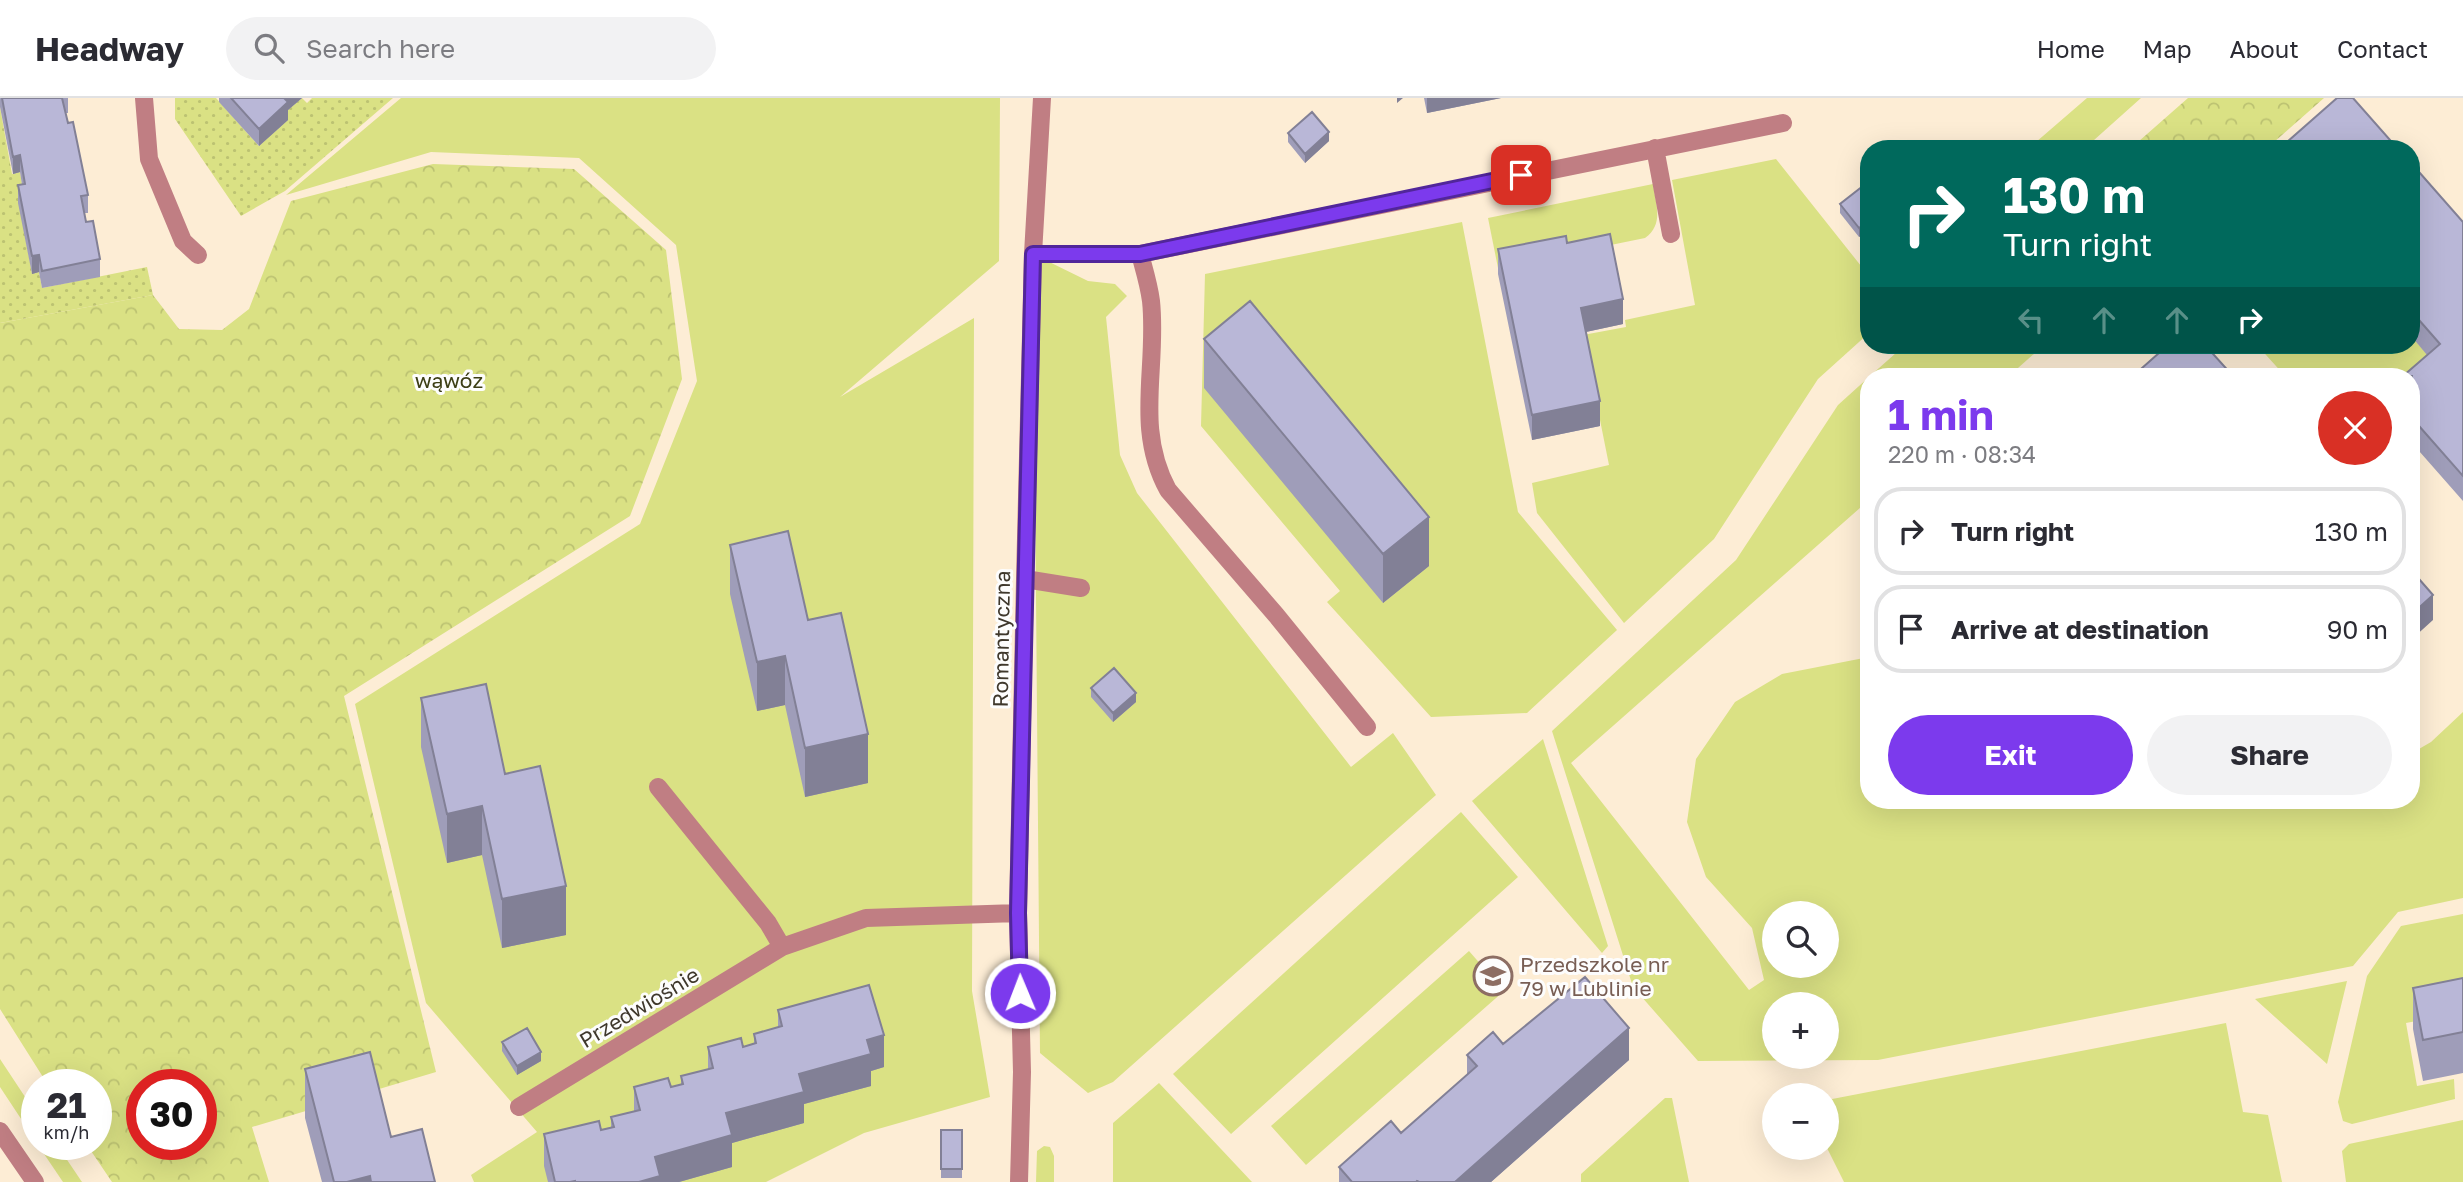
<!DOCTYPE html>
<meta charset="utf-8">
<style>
body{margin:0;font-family:"Golos Text",sans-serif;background:#f2f2f3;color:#2b2b33;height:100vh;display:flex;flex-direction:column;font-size:26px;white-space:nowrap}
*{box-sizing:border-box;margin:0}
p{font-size:23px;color:#7c7c81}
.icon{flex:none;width:38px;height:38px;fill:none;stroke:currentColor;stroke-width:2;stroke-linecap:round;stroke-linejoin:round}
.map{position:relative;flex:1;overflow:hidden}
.details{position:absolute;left:1860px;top:270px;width:560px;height:441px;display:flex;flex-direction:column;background:#fff;border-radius:28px;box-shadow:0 7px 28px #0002}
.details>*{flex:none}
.hud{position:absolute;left:1860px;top:42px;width:560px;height:214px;border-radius:28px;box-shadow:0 7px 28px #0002;background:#00695c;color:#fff;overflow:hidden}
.fabs{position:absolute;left:1762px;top:803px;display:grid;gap:14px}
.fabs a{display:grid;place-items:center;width:77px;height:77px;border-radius:50%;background:#fff;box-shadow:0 7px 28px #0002;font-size:35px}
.speed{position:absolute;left:21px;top:971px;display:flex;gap:14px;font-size:35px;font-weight:700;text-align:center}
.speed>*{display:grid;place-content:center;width:91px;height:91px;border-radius:50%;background:#fff;box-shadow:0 7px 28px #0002;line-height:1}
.speed small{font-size:18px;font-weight:400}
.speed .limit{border:10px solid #d22;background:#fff;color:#111}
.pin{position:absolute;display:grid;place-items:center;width:60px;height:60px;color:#fff;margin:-30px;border-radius:14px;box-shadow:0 4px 10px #0006}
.me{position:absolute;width:77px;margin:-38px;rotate:359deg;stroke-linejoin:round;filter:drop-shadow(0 0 5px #0008)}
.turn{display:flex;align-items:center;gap:24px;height:147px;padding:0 28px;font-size:32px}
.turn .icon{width:91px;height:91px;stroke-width:2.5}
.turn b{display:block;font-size:49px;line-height:60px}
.lanes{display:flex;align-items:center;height:66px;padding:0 28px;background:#0003;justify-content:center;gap:35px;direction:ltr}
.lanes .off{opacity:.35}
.round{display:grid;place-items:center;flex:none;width:74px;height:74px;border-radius:37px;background:#f2f2f3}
.headline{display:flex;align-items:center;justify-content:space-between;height:119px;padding:0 28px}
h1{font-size:42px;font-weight:700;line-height:52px;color:#7c3aed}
.cta{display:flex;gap:14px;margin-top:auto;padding:14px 28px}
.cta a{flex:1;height:80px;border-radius:42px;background:#7c3aed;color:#fff;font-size:28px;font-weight:700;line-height:80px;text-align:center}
.cta a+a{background:#f2f2f3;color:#2b2b33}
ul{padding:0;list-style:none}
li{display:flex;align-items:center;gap:21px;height:88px;margin:0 14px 10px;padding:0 14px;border:4px solid #e1e1e2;border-radius:28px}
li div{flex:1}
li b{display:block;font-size:26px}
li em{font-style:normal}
header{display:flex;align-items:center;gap:42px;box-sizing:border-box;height:98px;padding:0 35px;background:#fff;border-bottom:2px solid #e1e1e2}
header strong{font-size:33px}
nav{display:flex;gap:38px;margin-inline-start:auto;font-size:24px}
.search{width:490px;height:63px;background:#f2f2f3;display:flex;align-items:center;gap:18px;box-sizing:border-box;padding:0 24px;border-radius:38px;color:#7c7c81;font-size:26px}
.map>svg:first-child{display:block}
.green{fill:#dae184;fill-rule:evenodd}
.forest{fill:url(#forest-crowns);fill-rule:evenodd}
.garden{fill:url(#garden-dots)}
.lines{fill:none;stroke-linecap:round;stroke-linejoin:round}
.minor{stroke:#c07e83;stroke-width:18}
.wall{fill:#9f9db9}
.shaded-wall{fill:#828096}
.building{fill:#b9b7d7;stroke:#828096;stroke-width:2}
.route-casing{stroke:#51269a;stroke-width:18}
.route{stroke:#7c3aed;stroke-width:12}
.labels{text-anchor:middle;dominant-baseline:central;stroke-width:6;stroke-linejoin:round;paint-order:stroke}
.park-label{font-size:21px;fill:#3d3f15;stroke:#fdfdfd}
.street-label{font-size:21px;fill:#3f382c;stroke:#fdfdfd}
.education-label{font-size:21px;fill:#785e54;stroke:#fdfdfd;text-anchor:start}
</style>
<header>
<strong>Headway</strong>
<div class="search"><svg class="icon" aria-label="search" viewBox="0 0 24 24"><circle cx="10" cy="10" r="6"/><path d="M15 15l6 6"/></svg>Search here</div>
<nav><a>Home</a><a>Map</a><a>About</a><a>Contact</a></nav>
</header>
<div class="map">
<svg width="2463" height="1084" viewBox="0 0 2463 1084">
<defs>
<pattern id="forest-crowns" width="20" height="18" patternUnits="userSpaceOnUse" patternTransform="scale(1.75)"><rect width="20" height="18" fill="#dae184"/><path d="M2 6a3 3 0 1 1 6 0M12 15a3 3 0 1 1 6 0" fill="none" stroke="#bcc272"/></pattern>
<pattern id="garden-dots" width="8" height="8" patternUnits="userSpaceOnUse" patternTransform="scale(1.75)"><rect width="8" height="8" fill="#dae184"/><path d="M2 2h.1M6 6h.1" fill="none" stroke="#bcc272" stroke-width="1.8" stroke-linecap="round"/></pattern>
</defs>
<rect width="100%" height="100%" fill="#fdedd5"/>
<path class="green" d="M 401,0 L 1000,0 L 999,163 L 840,299 L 974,220 L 972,893 L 990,999 L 864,1035 L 766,1084 L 474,1084 L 471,1077 L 537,1034 L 426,905 L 355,606 L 640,426 L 697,283 L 676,147 L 579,60 L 431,54 L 286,97 Z
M 2087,0 L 2141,0 L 2084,51 L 2028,51 Z
M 1776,61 L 1869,178 L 1869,235 L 1818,281 L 1714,441 L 1624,525 L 1537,415 L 1532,385 L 1609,367 L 1583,237 L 1626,229 L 1625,222 L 1695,207 L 1672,82 Z
M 1653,86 C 1656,107 1664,126 1645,140 L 1498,170 L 1488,120 Z
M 1462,124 L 1518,414 L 1617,532 L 1527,615 L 1431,619 L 1327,504 L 1340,493 L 1201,328 L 1205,176 Z
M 1033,156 L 1088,183 L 1115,186 L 1127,198 L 1106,219 L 1120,357 L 1137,395 L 1351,669 L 1393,635 L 1436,697 L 1113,984 L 1088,995 L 1040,955 Z
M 2412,239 L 2440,271 L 2412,278 L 2285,278 L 2257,247 L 2412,247 Z
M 1905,247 L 2044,247 L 2009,278 L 1870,278 Z
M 1869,279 L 1869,402 L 1571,665 L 1749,892 L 1764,882 L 1752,830 L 1706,779 L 1687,724 L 1696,661 L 1735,604 L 1782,576 L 1869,559 L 1869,702 L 2412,702 L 2412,655 L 2431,644 L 2463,614 L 2463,800 L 2398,814 L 2353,868 L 1878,962 L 1698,963 L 1633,889 L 1552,633 L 1736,462 L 1838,307 ZM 1774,816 L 1827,816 L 1827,868 L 1774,868 ZM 1774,906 L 1827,906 L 1827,959 L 1774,959 Z
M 1543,641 L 1608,848 L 1602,855 L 1472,703 Z
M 1461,714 L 1518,779 L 1231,1036 L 1173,976 Z
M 2463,816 L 2463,914 L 2406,925 L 2417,988 L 2454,981 L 2455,1001 L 2352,1026 L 2343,1023 L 2338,1004 L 2367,878 L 2401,828 Z
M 1469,853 L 1504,893 L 1306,1067 L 1271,1028 Z
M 2347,883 L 2327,966 L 2255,901 Z
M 2226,925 L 2243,1014 L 2268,1017 L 2282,1084 L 1844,1084 L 1827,1050 L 1827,1002 Z
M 0,961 L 37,1017 L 37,1045 L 0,989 Z
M 1159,985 L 1252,1084 L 1113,1084 L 1113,1025 Z
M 1665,1000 L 1672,1000 L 1689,1084 L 1581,1084 L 1581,1076 Z
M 2463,1022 L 2463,1084 L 2346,1084 L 2342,1053 L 2349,1046 Z
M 38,1047 L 57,1047 L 82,1084 L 63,1084 Z
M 1044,1048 L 1050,1049 L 1054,1058 L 1054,1084 L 1036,1084 L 1037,1053 Z"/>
<path class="forest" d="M 2188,0 L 2324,0 L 2266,51 L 2130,51 Z
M 433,66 L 574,71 L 666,152 L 682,281 L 630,418 L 344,598 L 436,974 L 252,1029 L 269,1084 L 112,1084 L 87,1047 L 96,1046 L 96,987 L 48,987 L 0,911 L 0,225 L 153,197 L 179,231 L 222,232 L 249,211 L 291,103 ZM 142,987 L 201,987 L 201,1046 L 142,1046 Z"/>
<path class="garden" d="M 175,0 L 216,0 L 259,48 L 283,16 L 302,0 L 307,5 L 312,0 L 393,0 L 285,93 L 241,118 L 175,21 Z
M 0,9 L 12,76 L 20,74 L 25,104 L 19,105 L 32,175 L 39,174 L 42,190 L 147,169 L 153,197 L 0,225 Z"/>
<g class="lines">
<path class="minor" d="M 144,0 L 149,61 L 183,143 L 198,157
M 1655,50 L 1671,136
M 1033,156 L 1140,156 L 1783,25
M 1140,156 C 1144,171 1149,187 1151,203 C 1158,269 1134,330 1168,392 L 1276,517 L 1367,629
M 1025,481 L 1081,490
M 658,689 L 768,825 L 782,849
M 519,1009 L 782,849 L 866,820 L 1018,815
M 0,1033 L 35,1084
M 1019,1084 L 1022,974 L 1018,815 L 1025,481 L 1033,156 L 1042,0"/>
</g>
<path class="wall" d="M 0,0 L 68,0 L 68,15 L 65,15 L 88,97 L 88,115 L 84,115 L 86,124 L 100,161 L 100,179 L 42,190 L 39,174 L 32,176 L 18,105 L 18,87 L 22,87 L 20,74 L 13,76 L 0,9 Z
M 219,0 L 302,0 L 288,12 L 288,22 L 259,48 L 219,4 Z
M 1424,0 L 1501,0 L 1427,15 Z
M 1288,35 L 1329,43 L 1305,65 L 1288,44 Z
M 2412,66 L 2463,124 L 2463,403 L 2412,345 L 2412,278 L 2427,257 L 2412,239 Z
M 1869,85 L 1869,132 L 1859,139 L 1840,115 L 1840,106 Z
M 1567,145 L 1623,226 L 1586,234 L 1600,328 L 1532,342 L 1498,176 L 1498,151 Z
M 1204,241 L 1429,468 L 1383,505 L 1204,290 Z
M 730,447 L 808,522 L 868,685 L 805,699 L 785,607 L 757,613 L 730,496 Z
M 1091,590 L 1136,604 L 1113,624 L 1091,599 Z
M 421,600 L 505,676 L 566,837 L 502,850 L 482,757 L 447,765 L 421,649 Z
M 2463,880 L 2463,975 L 2423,983 L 2413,931 L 2413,890 Z
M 778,912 L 884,969 L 871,973 L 871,988 L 804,1006 L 804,1025 L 732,1045 L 732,1069 L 679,1084 L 548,1084 L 544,1068 L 544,1036 L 601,1032 L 611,1029 L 611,1019 L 634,1013 L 634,989 L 671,989 L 681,987 L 681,978 L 708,971 L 708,949 L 743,949 L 754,946 L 754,936 L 778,930 Z
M 502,944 L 541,963 L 517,977 L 502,953 Z
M 1503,946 L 1629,962 L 1491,1084 L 1339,1084 L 1339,1069 L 1401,1035 L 1467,977 L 1467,957 Z
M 305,971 L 391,1039 L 435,1084 L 322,1084 L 305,1020 Z
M 941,1032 L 962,1032 L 962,1080 L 941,1080 Z"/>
<path class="shaded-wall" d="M 283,0 L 302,0 L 288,12 L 288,22 L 259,48 L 259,31 Z
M 1397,0 L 1403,0 L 1397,5 Z
M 1427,0 L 1501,0 L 1427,15 Z
M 1329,34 L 1329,43 L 1305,65 L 1305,56 Z
M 20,57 L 20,74 L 13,76 L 13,59 Z
M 1869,123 L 1869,132 L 1859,139 L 1859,130 Z
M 39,157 L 39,174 L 32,176 L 32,158 Z
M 1623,201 L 1623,226 L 1581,235 L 1581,210 Z
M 1600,303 L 1600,328 L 1532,342 L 1532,317 Z
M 1429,419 L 1429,468 L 1383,505 L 1383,456 Z
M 2433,497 L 2433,522 L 2412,541 L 2412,516 Z
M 785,558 L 785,607 L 757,613 L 757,564 Z
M 1136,595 L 1136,604 L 1113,624 L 1113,615 Z
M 868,636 L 868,685 L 805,699 L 805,650 Z
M 482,708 L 482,757 L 447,765 L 447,716 Z
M 566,788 L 566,837 L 502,850 L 502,801 Z
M 1629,930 L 1629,962 L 1491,1084 L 1455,1084 Z
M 884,937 L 884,969 L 871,973 L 871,988 L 804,1006 L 804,1025 L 732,1045 L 732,1069 L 679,1084 L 639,1084 L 655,1059 L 726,1015 L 799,976 L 867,942 Z
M 541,954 L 541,963 L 517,977 L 517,968 Z
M 370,1078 L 370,1084 L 347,1084 Z"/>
<path class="building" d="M 2,0 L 62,0 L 68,25 L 73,24 L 88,97 L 81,98 L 86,124 L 93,123 L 100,161 L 42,173 L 39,157 L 32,158 L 18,87 L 25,86 L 20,57 L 13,59 Z
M 231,0 L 284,0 L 288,4 L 259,31 Z
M 2337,0 L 2353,0 L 2398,51 L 2279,51 Z
M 1312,14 L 1329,34 L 1305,56 L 1288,35 Z
M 2412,66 L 2463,124 L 2463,378 L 2412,320 L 2412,278 L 2403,278 L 2440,246 L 2412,214 Z
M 1868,84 L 1869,85 L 1869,123 L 1859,130 L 1840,106 Z
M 1610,136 L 1623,201 L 1581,210 L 1600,303 L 1532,317 L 1498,151 L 1566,138 L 1567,145 Z
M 1250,203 L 1429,419 L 1383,456 L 1204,241 Z
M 2168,247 L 2205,247 L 2233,278 L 2133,278 Z
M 788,433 L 808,522 L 841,515 L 868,636 L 805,650 L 785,558 L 757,564 L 730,447 Z
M 2412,473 L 2433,497 L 2412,516 Z
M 1114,570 L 1136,595 L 1113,615 L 1091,590 Z
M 486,586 L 505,676 L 540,668 L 566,788 L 502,801 L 482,708 L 447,716 L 421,600 Z
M 1585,879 L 1629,930 L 1455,1084 L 1419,1084 L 1417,1083 L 1416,1084 L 1352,1084 L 1339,1069 L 1391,1023 L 1401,1035 L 1477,968 L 1467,957 L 1493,934 L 1503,946 Z
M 2463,880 L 2463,934 L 2423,942 L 2413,890 Z
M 869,887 L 884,937 L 867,942 L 871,956 L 799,976 L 804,994 L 726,1015 L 732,1037 L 655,1059 L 660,1078 L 639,1084 L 575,1084 L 575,1083 L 570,1084 L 555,1084 L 544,1036 L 599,1023 L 601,1032 L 614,1029 L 611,1019 L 640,1012 L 634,989 L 668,980 L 671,989 L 683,986 L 681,978 L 713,970 L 708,949 L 741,940 L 743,949 L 756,945 L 754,936 L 782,928 L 778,912 Z
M 527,930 L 541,954 L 517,968 L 502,944 Z
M 370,954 L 391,1039 L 422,1031 L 435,1084 L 371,1084 L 370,1078 L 347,1084 L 334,1084 L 305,971 Z
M 941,1032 L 962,1032 L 962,1071 L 941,1071 Z"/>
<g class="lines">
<defs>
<path id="route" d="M 1020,895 L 1018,815 L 1033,156 L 1140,156 L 1521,77"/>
</defs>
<use href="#route" class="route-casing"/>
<use href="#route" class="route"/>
</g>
<defs>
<symbol id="school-ring" viewBox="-11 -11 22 22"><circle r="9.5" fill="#fdfdfd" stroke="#8d6e63" stroke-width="1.5"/><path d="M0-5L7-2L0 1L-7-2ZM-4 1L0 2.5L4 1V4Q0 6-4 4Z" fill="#8d6e63"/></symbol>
</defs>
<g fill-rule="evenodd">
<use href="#school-ring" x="1471" y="856" width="44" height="44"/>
</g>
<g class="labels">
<g class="park-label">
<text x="449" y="282">wąwóz</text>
</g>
<g class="street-label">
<text transform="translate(1001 541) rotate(-89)">Romantyczna</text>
<text transform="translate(639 909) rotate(-31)">Przedwiośnie</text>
</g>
<g class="education-label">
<text x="1520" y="866">Przedszkole nr<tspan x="1520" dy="24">79 w Lublinie</tspan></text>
</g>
</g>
</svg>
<div class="fabs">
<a><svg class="icon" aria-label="search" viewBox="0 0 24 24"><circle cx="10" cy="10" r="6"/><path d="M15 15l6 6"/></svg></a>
<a>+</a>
<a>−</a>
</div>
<div class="speed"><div>21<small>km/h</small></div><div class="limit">30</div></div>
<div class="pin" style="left:1521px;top:77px;background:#d93025"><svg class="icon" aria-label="arrive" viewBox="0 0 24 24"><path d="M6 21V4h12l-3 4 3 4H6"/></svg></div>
<svg class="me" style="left:1020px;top:895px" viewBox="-20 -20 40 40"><circle r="17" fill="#7c3aed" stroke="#fff" stroke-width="3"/><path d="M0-11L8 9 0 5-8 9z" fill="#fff"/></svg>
<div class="hud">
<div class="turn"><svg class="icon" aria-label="right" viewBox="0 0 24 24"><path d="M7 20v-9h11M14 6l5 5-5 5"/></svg><div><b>130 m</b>Turn right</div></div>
<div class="lanes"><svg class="icon off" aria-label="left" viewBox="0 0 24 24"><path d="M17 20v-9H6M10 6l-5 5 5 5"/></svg><svg class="icon off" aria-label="ahead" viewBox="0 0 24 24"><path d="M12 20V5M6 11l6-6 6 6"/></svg><svg class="icon off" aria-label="ahead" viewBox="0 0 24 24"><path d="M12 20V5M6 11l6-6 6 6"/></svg><svg class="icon" aria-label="right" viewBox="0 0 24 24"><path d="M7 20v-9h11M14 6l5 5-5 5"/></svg></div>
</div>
<section class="details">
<div class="headline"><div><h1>1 min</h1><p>220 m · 08:34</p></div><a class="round" style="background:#d93025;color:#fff"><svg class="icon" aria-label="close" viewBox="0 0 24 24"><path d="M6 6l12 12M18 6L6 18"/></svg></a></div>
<ul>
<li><svg class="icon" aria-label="right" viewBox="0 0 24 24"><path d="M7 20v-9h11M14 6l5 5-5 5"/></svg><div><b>Turn right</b></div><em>130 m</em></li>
<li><svg class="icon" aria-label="arrive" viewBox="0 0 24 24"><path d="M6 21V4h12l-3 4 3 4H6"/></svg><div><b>Arrive at destination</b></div><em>90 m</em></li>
</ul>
<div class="cta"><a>Exit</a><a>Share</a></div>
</section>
</div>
